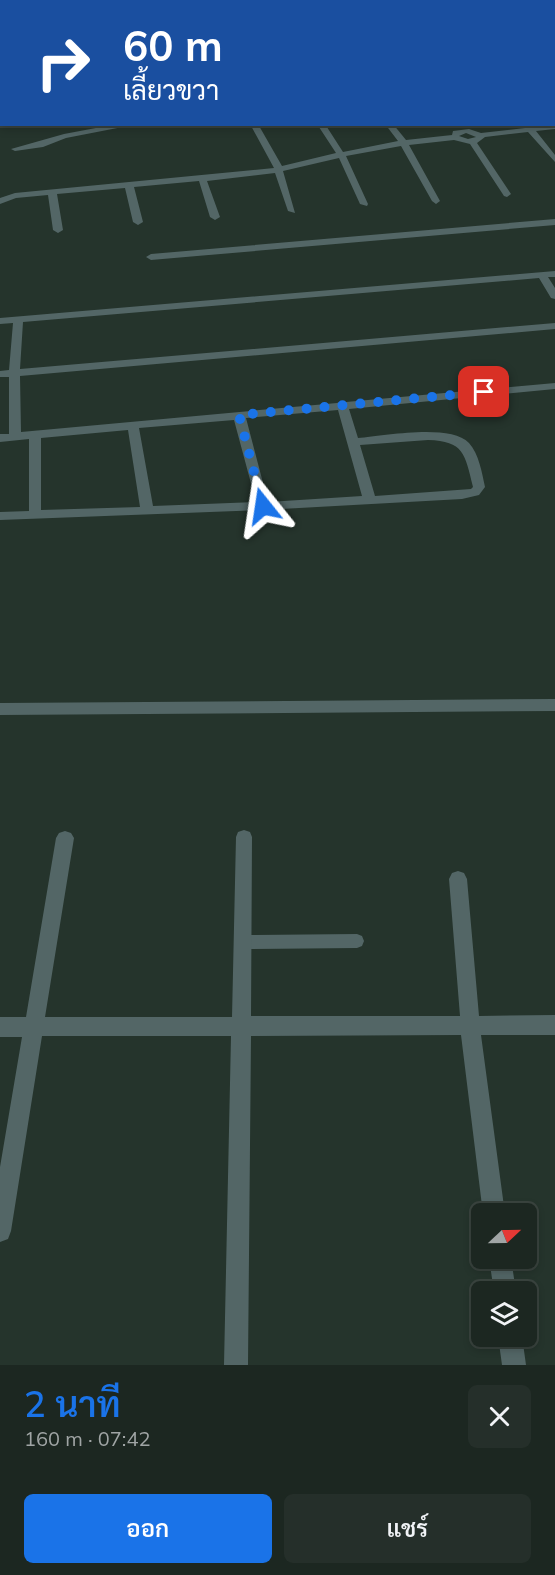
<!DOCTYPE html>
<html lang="th">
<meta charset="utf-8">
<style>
body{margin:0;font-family:Mulish,Sarabun,sans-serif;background:#252f2a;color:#f1f3f6;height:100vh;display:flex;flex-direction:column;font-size:22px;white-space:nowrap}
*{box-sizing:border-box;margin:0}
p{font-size:20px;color:#a0a5a5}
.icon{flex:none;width:33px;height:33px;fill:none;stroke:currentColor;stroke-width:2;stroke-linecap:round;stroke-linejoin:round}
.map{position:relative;height:1365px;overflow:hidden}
.sheet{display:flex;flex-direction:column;background:#1c2721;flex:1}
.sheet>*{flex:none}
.banner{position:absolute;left:0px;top:0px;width:555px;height:126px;box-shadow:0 3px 9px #0003,0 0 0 2px #3a443f;background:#1a4fa0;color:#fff;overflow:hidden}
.needle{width:39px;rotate:68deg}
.tools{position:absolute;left:471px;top:1203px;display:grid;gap:12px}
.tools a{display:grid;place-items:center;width:66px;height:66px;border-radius:9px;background:#1c2721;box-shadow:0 3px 9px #0003,0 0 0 2px #3a443f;font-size:30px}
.pin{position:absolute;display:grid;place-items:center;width:51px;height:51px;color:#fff;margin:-26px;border-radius:12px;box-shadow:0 3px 9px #0006}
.me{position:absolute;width:66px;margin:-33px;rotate:345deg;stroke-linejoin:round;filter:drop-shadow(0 0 4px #0008)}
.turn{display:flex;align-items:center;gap:21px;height:126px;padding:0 24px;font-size:27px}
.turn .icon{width:78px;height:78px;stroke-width:2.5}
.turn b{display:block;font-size:42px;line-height:51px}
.round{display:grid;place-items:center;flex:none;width:63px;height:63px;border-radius:9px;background:#252f2a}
.summary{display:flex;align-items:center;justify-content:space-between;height:102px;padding:0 24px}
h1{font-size:36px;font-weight:600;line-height:45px;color:#1a73e8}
.primary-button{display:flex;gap:12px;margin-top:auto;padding:12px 24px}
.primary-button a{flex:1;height:69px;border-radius:9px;background:#1a73e8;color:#fff;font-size:24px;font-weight:600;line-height:69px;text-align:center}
.primary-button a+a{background:#252f2a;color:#f1f3f6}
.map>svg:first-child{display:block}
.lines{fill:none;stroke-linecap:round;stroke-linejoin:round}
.river{fill:#011c28;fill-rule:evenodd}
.lane{fill:#536666;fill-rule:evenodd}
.street{fill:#536666;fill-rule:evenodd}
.route{stroke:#1a73e8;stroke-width:10;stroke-dasharray:0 18}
</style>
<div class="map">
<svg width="555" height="1365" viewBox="0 0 555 1365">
<rect width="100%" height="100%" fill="#25342c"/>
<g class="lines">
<path class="river" d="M 5,0 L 21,0 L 4,2 Z
M 0,24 L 2,24 L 2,34 L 0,34 Z"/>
<path class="lane" d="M 357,934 L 362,936 L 364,941 L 362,946 L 357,948 L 243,949 L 238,947 L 236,942 L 238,937 L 243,935 Z"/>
<path class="street" d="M 450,0 L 456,0 L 457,2 L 451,2 Z
M 0,67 L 2,67 L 0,72 Z
M 554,87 L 555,87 L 555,92 L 554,92 Z
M 117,124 L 138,124 L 66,138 L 43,147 L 15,151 L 11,149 L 64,134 Z
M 250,124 L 258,124 L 282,166 L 336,153 L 317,124 L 325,124 L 343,152 L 398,141 L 385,124 L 393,124 L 406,140 L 452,135 L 453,131 L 469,129 L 481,133 L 525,128 L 522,124 L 531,124 L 533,127 L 555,125 L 555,129 L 536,131 L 555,155 L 555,162 L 528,132 L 485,137 L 477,143 L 511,194 L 507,197 L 504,196 L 470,144 L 454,140 L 409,145 L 440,201 L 436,204 L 432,201 L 401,146 L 346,156 L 368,204 L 367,206 L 360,204 L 339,158 L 283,171 L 295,213 L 288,211 L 275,173 L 207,181 L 220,217 L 215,220 L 210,217 L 199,181 L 134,187 L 143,222 L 138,225 L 133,222 L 125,188 L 57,194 L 63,230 L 58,233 L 53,230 L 48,195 L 16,198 L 0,204 L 0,198 L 15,193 L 274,168 ZM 466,133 L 476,137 L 468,139 L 459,136 Z
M 555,219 L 555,225 L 151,260 L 146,257 L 151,254 Z
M 555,271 L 555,277 L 548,277 L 555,288 L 555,299 L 551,298 L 539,278 L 23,322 L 20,369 L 555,323 L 555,329 L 20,376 L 21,432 L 337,403 L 342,401 L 346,402 L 555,383 L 555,389 L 349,409 L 358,438 C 384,436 450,423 469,443 C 479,454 482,473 485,487 L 479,495 L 462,499 L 263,510 L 0,520 L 0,512 L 29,511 L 29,439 L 0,442 L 0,434 L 9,434 L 9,377 L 0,377 L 0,371 L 9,370 L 13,323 L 0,324 L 0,318 ZM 338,410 L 362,496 L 268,502 L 246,418 ZM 234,420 L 256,502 L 153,506 L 139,428 ZM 128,430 L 140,507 L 41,510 L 41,438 ZM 428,440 C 464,441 465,454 473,487 L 471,489 L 375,496 L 360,445 Z
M 555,699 L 555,711 L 0,715 L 0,703 Z
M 244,830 L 250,832 L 252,837 L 251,1016 L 460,1016 L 449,879 L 452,873 L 458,871 L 464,873 L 467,879 L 479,1016 L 555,1015 L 555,1035 L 481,1035 L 505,1214 L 483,1214 L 461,1035 L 251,1036 L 248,1365 L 224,1365 L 231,1036 L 42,1036 L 11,1231 L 8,1239 L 0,1242 L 0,1167 L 22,1037 L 0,1037 L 0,1017 L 26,1017 L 56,838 L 59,833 L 65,831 L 71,833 L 74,838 L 45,1017 L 232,1017 L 236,837 L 238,832 Z
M 489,1258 L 511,1258 L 516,1292 L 494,1292 Z
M 498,1336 L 522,1336 L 526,1365 L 502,1365 Z"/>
</g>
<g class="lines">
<path class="route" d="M 263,506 L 239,415 L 484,392"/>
</g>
</svg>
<div class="tools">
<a><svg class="needle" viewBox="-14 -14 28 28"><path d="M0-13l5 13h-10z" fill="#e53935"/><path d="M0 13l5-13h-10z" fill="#a0a5a5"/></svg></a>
<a><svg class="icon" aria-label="layers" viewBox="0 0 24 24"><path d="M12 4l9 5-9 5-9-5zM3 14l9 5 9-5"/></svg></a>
</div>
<div class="pin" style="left:484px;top:392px;background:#d93025"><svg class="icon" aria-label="arrive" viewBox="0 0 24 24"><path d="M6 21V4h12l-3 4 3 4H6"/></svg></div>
<svg class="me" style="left:263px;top:506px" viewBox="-20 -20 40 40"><path d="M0-17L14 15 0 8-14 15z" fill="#1a73e8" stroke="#fff" stroke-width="4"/></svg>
<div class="banner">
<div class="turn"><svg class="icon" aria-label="right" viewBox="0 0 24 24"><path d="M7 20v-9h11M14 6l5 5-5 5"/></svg><div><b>60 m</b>เลี้ยวขวา</div></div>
</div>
</div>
<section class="sheet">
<div class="summary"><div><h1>2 นาที</h1><p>160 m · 07:42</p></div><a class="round"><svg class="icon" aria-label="close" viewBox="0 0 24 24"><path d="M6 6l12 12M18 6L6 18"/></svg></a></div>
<div class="primary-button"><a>ออก</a><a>แชร์</a></div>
</section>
